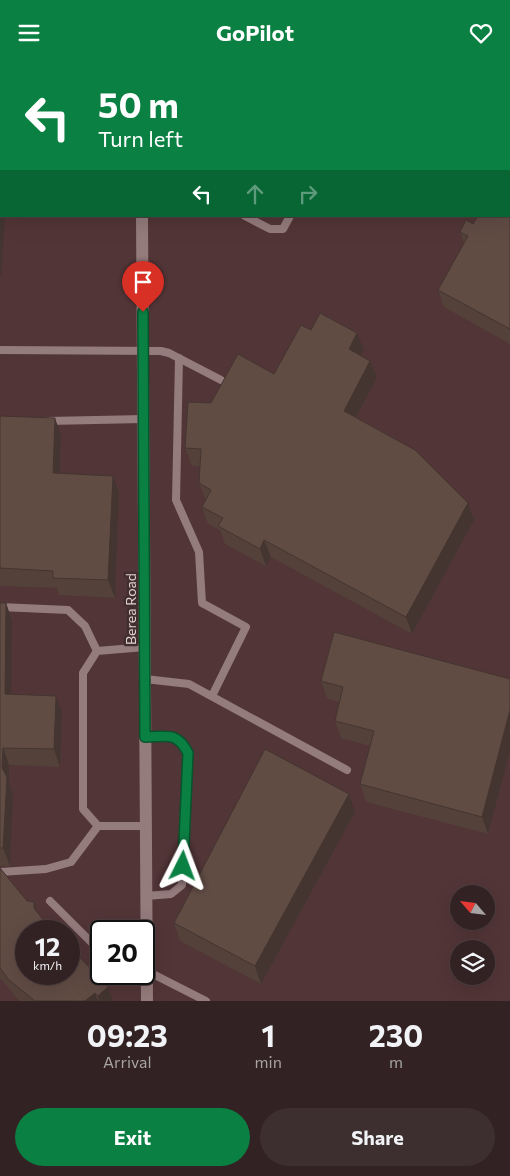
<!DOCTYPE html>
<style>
body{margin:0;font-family:Commissioner,sans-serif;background:#3d2f30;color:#f1f3f6;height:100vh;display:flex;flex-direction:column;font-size:19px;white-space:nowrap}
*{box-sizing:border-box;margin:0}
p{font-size:16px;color:#a8a4a6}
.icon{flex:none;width:28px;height:28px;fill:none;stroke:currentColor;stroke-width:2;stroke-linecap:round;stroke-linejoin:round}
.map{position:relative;height:936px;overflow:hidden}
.drawer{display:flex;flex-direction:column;background:#322223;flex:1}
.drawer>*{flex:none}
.guide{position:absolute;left:0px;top:0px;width:510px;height:152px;box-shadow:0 5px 20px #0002,0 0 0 1px #4d3f41;background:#0b8043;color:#fff;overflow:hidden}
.needle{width:32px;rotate:298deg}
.controls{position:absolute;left:450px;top:820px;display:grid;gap:10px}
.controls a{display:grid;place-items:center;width:45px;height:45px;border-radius:50%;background:#322223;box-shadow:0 5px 20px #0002,0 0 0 1px #4d3f41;font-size:25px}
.speed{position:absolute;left:15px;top:855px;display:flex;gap:10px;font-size:25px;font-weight:700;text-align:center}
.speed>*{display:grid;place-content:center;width:65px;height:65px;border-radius:50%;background:#322223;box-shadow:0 5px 20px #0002,0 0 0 1px #4d3f41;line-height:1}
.speed small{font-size:12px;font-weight:400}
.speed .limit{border:2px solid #111;border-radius:8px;background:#fff;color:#111}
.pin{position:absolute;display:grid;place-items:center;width:42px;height:42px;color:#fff;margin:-51px -21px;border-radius:50% 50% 50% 0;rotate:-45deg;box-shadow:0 0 5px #0007}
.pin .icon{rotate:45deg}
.me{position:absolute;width:55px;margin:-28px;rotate:3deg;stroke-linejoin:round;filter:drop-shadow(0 0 4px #0008)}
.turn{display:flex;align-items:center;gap:18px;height:105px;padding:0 15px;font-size:22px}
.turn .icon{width:65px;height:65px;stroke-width:2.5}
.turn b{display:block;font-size:35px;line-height:42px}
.lanes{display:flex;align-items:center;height:48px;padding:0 15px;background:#0003;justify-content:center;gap:25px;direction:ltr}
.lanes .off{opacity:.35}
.eta{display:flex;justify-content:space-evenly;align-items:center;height:85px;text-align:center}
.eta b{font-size:30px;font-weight:700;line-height:35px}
.button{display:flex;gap:10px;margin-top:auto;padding:10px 15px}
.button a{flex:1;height:58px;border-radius:30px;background:#0b8043;color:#fff;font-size:20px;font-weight:700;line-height:58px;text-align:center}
.button a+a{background:#3d2f30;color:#f1f3f6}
header{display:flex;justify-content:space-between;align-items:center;height:65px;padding:0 15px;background:#0b8043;color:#fff;font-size:22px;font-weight:700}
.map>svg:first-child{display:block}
.built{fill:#523537;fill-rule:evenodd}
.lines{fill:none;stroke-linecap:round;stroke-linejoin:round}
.lane{stroke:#947b7c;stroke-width:8}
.secondary{stroke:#947b7c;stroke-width:12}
.wall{fill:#53413a}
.shaded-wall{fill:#443530}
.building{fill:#614c44;stroke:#443530}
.route-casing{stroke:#07532c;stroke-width:12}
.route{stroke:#0b8043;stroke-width:9}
.labels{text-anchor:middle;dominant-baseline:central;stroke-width:5;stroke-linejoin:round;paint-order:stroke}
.street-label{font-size:14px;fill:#dfd1d1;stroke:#432e2f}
</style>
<header><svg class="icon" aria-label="menu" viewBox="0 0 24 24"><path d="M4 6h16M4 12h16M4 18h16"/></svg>GoPilot<svg class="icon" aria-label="heart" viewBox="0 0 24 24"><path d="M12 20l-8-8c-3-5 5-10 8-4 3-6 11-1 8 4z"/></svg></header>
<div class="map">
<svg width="510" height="936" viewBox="0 0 510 936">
<rect width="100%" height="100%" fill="#432e2f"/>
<path class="built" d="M 0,0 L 510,0 L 510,936 L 0,936 ZM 1,1 L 509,1 L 509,151 L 1,151 ZM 459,829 L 486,829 L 486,856 L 459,856 ZM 26,866 L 69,866 L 69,909 L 26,909 ZM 101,866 L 144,866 L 144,909 L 101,909 ZM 459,884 L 486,884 L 486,911 L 459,911 Z"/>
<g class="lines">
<path class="lane" d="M 238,0 L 240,1
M 508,1 L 508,0
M 245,151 L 270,164 L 283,164 L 290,151
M 0,285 L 161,286 L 169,288 L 221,315
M 179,293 L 176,435 L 199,487 L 202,538 L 246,562 L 212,631
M 48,356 L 143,354
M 0,542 L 68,545 L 85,561 L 97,586
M 145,582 L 97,586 L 83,608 L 83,744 L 98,761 L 146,761
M 145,614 L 189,619 L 347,705
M 145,671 C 167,672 178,666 188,688 L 182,820 L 171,829 L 146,831
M 0,807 L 46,804 L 71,797 L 98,761
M 50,836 L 101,887
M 147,906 L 206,936"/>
<path class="secondary" d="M 141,0 L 141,1
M 142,151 L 147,936"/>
</g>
<path class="wall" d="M 0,0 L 1,1 L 1,87 L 0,87 Z
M 336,0 L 358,0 L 358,1 L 338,1 Z
M 510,9 L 510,61 L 509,60 L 509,11 Z
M 510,115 L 510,279 L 444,242 L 438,225 L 464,178 L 460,167 L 473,159 Z
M 311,265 L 364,285 L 361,291 L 377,313 L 356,353 L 474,455 L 412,569 L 271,492 L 266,501 L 225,479 L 220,465 L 208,459 L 202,442 L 206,435 L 199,418 L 200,401 L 192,401 L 185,383 L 211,338 L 274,309 Z
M 0,351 L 61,370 L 60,409 L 119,428 L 115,533 L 59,530 L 57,523 L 0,521 Z
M 0,538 L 6,538 L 12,556 L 11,630 L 62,648 L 60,702 L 9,700 L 9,717 L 13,730 L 10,801 L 0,801 Z
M 510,614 L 510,686 L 488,769 L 366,737 L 360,719 L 370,681 L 341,673 L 335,656 L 340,637 L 327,634 L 321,616 Z
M 355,747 L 261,919 L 180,876 L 174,858 Z
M 0,803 L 27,836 L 34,837 L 38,849 L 26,866 L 108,922 L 113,936 L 20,936 L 16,932 L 0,913 Z"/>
<path class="shaded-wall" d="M 17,0 L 24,0 L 24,1 L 17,1 Z
M 350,0 L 358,0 L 358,1 L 350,1 Z
M 0,102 L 1,105 L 1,151 L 5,151 L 1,212 L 0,209 Z
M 357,268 L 364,285 L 355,302 L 349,284 Z
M 370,296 L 377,313 L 350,363 L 344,346 Z
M 55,353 L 61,370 L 59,426 L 53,408 Z
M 113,411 L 119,428 L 115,533 L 108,515 Z
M 468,438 L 474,455 L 412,569 L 406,552 Z
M 264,475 L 271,492 L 266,501 L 260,484 Z
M 6,538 L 12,556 L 11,647 L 5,629 Z
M 56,631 L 62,648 L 60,702 L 54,684 Z
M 510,645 L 510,686 L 488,769 L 482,752 Z
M 3,683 L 9,700 L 9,717 L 13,730 L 10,801 L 3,783 L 2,703 Z
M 349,729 L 355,747 L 261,919 L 255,901 Z
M 34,837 L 40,854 L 34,843 Z
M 108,922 L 113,936 L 99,936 L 98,931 Z
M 95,928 L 98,936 L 85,936 Z"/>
<path class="building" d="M 0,0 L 17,0 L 17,1 L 1,1 L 1,70 L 0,70 Z
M 510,9 L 510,47 L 509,46 L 509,11 Z
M 509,115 L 510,115 L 510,264 L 438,225 L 468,171 L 460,167 L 466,155 L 473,159 L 478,151 L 509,151 Z
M 320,248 L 357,268 L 349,284 L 370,296 L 344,346 L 415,385 L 468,438 L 406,552 L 264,475 L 260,484 L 218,461 L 223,453 L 202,442 L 211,425 L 199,418 L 201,384 L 185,383 L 188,337 L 211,338 L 238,289 L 274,309 L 301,260 L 311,265 Z
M 0,351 L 55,353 L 53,408 L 113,411 L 108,515 L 53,513 L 53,506 L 0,503 Z
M 0,538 L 6,538 L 5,629 L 56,631 L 54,684 L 3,683 L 2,703 L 7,712 L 3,783 L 0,783 Z
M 334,567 L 510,614 L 510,645 L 482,752 L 360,719 L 374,666 L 335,656 L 343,622 L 321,616 Z
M 265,684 L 349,729 L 255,901 L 174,858 Z
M 0,803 L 27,836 L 34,837 L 34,843 L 52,866 L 26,866 L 26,909 L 69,909 L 69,881 L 108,922 L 98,931 L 95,928 L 85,936 L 35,936 L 9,915 L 0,903 Z"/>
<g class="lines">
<defs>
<path id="route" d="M 143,247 L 145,672 C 167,672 177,666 188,688 L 183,801"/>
</defs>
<use href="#route" class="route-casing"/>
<use href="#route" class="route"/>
</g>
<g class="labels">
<g class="street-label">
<text transform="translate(130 544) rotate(-90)">Berea Road</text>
</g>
</g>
</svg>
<div class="controls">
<a><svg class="needle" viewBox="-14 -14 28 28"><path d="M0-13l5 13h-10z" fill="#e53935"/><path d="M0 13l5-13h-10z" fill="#a8a4a6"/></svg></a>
<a><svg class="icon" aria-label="layers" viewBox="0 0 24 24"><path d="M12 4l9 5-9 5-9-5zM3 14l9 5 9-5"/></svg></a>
</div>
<div class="speed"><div>12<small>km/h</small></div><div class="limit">20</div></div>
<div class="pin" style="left:143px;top:247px;background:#d93025"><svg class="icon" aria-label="arrive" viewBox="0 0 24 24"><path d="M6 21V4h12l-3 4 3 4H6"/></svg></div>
<svg class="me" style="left:183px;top:801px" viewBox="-20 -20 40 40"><path d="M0-17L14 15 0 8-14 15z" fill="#0b8043" stroke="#fff" stroke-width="4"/></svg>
<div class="guide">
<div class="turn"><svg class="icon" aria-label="left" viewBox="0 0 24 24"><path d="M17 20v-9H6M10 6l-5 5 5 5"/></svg><div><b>50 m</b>Turn left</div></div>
<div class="lanes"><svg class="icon" aria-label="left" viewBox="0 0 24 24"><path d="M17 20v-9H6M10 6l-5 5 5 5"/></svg><svg class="icon off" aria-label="ahead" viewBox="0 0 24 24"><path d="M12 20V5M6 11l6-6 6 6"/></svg><svg class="icon off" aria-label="right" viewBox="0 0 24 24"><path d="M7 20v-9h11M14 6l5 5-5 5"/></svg></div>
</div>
</div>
<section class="drawer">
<div class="eta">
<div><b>09:23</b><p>Arrival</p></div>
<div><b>1</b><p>min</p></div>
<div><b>230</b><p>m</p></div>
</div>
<div class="button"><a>Exit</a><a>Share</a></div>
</section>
